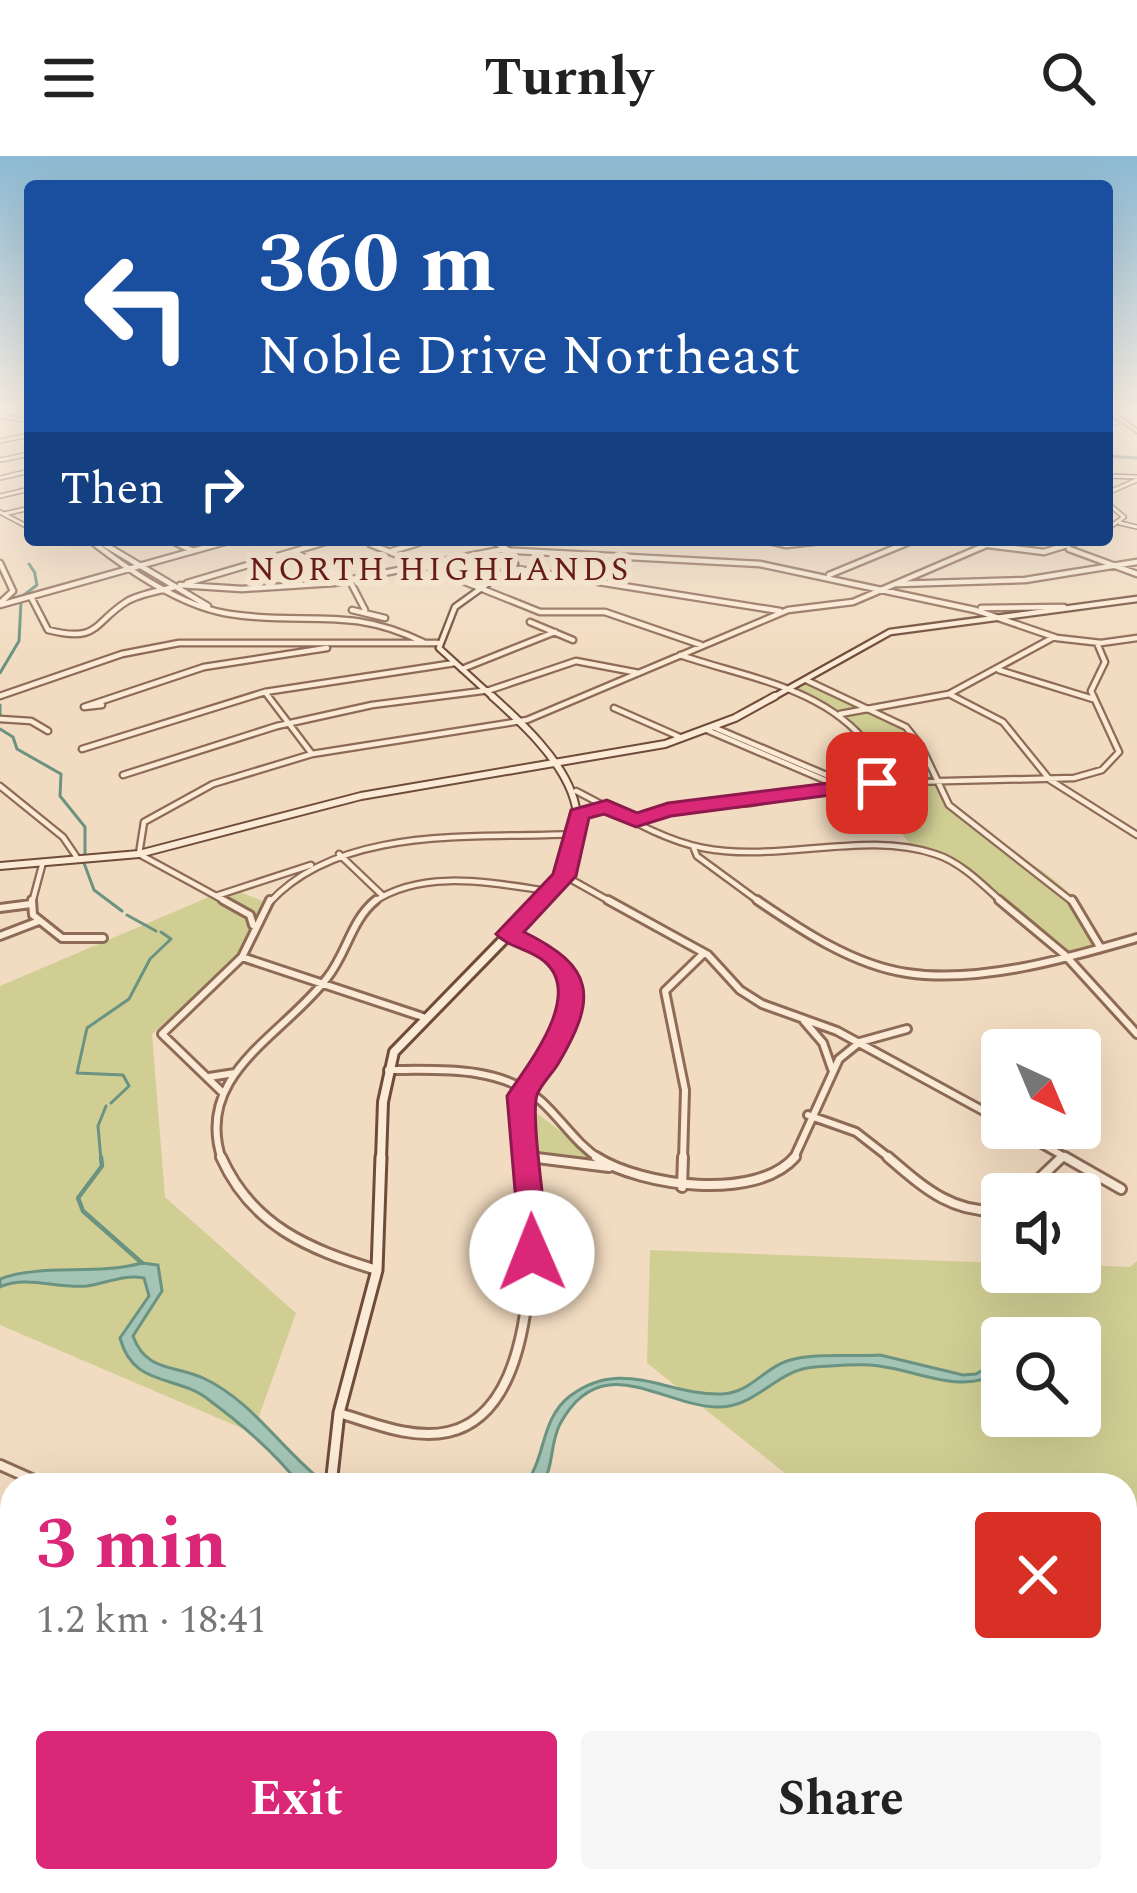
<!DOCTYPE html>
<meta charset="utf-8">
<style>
body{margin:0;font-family:Spectral,serif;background:#f6f6f6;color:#222;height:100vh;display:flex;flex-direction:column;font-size:45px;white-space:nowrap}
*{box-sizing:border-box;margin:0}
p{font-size:39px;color:#767676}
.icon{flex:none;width:66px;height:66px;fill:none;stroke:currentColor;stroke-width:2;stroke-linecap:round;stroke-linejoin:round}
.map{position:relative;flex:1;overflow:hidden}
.side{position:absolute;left:0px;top:1317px;width:1137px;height:420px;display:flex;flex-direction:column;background:#fff;border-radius:36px 36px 0 0;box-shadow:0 12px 48px #0002}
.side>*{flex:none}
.hud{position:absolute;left:24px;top:24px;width:1089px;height:366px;border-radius:12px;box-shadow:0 12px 48px #0002;background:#1a4fa0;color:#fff;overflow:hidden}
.needle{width:78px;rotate:136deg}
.fabs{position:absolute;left:981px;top:873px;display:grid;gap:24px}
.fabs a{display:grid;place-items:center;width:120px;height:120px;border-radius:12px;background:#fff;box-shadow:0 12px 48px #0002;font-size:60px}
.pin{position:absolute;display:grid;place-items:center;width:102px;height:102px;color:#fff;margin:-51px;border-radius:24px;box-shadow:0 6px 18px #0006}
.me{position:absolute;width:132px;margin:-66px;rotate:359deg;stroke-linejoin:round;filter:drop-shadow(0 0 9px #0008)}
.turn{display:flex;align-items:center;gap:42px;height:252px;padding:0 36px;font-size:54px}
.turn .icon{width:156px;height:156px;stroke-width:2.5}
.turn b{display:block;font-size:84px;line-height:102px}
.then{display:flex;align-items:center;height:114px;padding:0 36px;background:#0003;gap:24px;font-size:45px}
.round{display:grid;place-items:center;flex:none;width:126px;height:126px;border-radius:12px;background:#f6f6f6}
.overview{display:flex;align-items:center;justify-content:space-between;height:204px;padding:0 36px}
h1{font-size:72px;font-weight:700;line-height:90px;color:#db2777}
.button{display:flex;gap:24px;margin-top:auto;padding:24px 36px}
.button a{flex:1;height:138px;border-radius:12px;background:#db2777;color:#fff;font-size:48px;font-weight:700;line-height:138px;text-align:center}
.button a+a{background:#f6f6f6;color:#222}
header{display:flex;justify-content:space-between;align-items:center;height:156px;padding:0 36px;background:#fff;font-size:54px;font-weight:700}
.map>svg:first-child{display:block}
.green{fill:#d1ce94;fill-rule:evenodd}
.water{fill:#a4c4b5;stroke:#6a9382;stroke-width:3}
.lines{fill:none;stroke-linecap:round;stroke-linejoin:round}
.stream-far1{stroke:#6a9382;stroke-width:3}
.stream{stroke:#6a9382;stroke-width:4.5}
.street-far4-casing{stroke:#8d6b57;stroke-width:6}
.street-far3-casing{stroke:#8d6b57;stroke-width:9}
.street-far2-casing{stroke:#8d6b57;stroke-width:12}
.street-far1-casing{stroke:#8d6b57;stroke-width:14}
.street-casing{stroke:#8d6b57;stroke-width:15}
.secondary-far5-casing{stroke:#6f4c3a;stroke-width:6}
.secondary-far4-casing{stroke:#6f4c3a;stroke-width:9}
.secondary-far3-casing{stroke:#6f4c3a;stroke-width:10}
.secondary-far2-casing{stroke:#6f4c3a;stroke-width:14}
.secondary-far1-casing{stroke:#6f4c3a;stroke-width:15}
.secondary-casing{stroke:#6f4c3a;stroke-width:18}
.street-far4{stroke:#fbead5;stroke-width:3}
.street-far3{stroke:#fbead5;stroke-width:4.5}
.street-far2{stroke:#fbead5;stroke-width:6}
.street-far1{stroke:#fbead5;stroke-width:8}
.street{stroke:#fbead5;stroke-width:9}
.secondary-far5{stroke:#fbead5;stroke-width:3}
.secondary-far4{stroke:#fbead5;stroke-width:4.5}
.secondary-far3{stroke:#fbead5;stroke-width:6}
.secondary-far2{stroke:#fbead5;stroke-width:8}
.secondary-far1{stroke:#fbead5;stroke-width:9}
.secondary{stroke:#fbead5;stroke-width:12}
.rail-casing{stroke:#3b271d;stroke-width:9}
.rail{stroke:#f8e7d2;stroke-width:4.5;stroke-dasharray:12;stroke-linecap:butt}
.route{fill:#db2777;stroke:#8e194d;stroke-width:3}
.labels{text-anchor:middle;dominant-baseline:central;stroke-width:12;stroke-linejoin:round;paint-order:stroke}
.far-neighbourhood-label{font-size:33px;letter-spacing:3px;fill:#6c1d18;stroke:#f8e7d2}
</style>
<header><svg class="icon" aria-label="menu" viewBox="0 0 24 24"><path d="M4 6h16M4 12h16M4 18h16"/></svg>Turnly<svg class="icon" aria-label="search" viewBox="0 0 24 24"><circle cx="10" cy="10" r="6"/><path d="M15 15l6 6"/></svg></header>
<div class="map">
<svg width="1137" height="1737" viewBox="0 0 1137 1737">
<rect width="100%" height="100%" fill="#f2dcc1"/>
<path class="green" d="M 805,524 C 838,538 878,549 906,571 C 931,591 925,621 944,644 C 992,702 1071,703 1104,793 L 1063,799 L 962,710 L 910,688 L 862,627 L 872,610 C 870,562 822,550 783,534 Z
M 230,732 L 265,746 C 262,767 248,778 247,800 L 152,878 L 165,1041 L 296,1157 L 253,1277 L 0,1169 L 0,830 Z
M 523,947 L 606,1009 L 526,999 Z
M 650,1094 L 1002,1107 L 1002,1116 L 1080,1116 L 1080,1109 L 1130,1111 L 1137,1105 L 1137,1351 L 1125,1355 L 1125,1329 L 800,1329 L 647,1207 ZM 1002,1182 L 1080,1182 L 1080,1260 L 1002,1260 Z"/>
<path class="water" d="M 142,1107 L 158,1109 L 162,1135 L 133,1180 C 146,1216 175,1209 203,1222 C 252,1244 285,1298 327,1329 L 300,1329 C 277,1299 240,1267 209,1244 C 177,1218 133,1232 120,1182 L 149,1140 L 144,1122 C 124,1118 107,1127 87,1130 C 58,1133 26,1119 0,1131 L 0,1123 C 43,1107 94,1120 142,1107 Z
M 880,1199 L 963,1219 L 976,1218 L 1002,1203 L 1002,1216 C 959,1239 924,1216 879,1210 C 858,1207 836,1210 815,1211 C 776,1213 756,1253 716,1251 C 661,1249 601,1192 560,1268 C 550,1287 554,1310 542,1329 L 524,1329 C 547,1303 539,1264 570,1240 C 623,1200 666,1240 722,1238 C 750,1237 763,1213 787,1205 C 813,1196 852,1201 880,1199 Z"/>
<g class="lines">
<path class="stream-far1" d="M 1107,300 L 1137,302
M 29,408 L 35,417
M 20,442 L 37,429 L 35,419
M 0,517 L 19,485 L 21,446
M 0,549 L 0,560
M 0,573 L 13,581 L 17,593 L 61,618 L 60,640 L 85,671 L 85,700
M 84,707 L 94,734 L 122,755
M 127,759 L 156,775
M 111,947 L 129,930 L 123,919 L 77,917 L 87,872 L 129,843 L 150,803 L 171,783 L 161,776
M 101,1004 L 98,970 L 106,950"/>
<path class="stream" d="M 101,1001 L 102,1010 L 78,1042 L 83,1055 L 142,1107"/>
<defs>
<path id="street-far4" d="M 0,259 L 30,253
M 1107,265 L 1117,267
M 0,285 L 30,279
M 0,304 L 30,298
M 0,322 L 30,315
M 1107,337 L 1137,324
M 0,340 L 30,333
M 1107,347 L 1124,361 L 1107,373
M 0,356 L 30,372
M 4,358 L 30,352
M 1120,367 L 1137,371"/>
<path id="street-far3" d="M 90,384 C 128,414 182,451 230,458 C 306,470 347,449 423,486
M 97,384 L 208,450
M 170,384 L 193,395
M 765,384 L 786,389 L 831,384
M 370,388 L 540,456 L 605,456 L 701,489
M 988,389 L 1044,396 L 1083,384
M 1069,393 L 1137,418
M 392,395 L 428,384
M 296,397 L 350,425 L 365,454
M 0,407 L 13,435 L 0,447
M 511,412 L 780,455
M 829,419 L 914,384
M 187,427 L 332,384
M 897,428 L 1025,424 L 1137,406
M 180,429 L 242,433 L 334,427 L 499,394 L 760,408 L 975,454 L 1057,482 L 1101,487 L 1137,482
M 31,441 L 48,474 C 99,487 93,467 126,446 C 138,438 160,435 174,431
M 0,449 L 232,384
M 981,452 L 1064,451
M 352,454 L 385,462
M 530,466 L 573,484
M 680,499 C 747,522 825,531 870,591 L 865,627
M 462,513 L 555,476
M 999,514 L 1093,543
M 806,524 L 906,571 L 921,590 L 949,649 L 1074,747
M 265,536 L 312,598
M 949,538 L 1003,566 L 1050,624 L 1137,679
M 0,540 L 122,498 L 179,487 L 438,487
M 102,549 L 84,551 L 204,511 L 327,492
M 614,552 L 682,582
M 840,558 L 949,538 L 1054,481
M 0,563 L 31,565 L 48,575
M 713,571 L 850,629
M 707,574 L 841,631
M 82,593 L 265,536 L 455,507
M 123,619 L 277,570 L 372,549 L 490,534 L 576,505 L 639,517
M 0,630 L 63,681 L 78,703
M 576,635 C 616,655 658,683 703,692 C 778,707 866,674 935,698 C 961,706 983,729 1003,747
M 579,658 L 603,650
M 636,665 L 667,653 L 750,647 L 865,627 L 1074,622 L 1102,614 L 1119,596 L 1091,535 L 1105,506 L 1097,487
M 693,690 L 697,700 L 761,747
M 339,698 L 383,740
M 311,709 L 216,740 L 139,698 L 144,666 L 213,628 L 312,598 L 527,564 L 788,454 L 853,446 L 998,384
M 565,720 L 613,747
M 216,740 L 228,747
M 32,747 L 43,706
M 269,747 C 341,668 476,683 575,678
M 372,747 C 422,712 492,727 548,735"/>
<path id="street-far2" d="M 32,744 L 33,759 L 62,782 L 103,782
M 223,744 L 250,759 L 253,769
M 608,744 L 708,799 L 740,834 L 762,848 L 837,875 L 1002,965
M 757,744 C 801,774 853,809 907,817 C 980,828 1068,802 1137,782
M 999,744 L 1065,799 L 1137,878
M 1072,744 L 1100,791
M 0,752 L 31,748
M 508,778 L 554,800 L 571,827 L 561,879 L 521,940 L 527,1004
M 0,780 L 39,765
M 242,801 L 423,861
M 804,865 L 823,887 L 832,913
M 388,914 C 439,914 500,909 541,945 C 562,964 576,988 601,1004
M 209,921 L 235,917
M 222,936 L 162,878 L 242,801 L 270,744
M 808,959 L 856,976 L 892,1004
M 1014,972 L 1070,1004
M 529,1001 L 552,1004
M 222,1004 C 193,918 283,880 327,822 C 347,797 351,764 376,744
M 683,1004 L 685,934 L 665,835 L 704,797
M 793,1004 L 839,903 L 860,886 L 907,873
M 1059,1004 L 1063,1000"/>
<path id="street-far1" d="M 221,1001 C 252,1070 308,1093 377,1114
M 529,1001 L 609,1011
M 596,1001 C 641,1030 756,1046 795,1001
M 888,1001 C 923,1031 953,1059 1002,1054
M 1065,1001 L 1121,1033
M 682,1031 L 683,1001
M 1023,1038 L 1062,1001
M 339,1257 C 373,1267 412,1284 448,1276 C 542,1255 533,1073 527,1001
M 0,1309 L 45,1329"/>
<path id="street" d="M 38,1326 L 46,1329
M 1125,1665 L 1137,1659
M 437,1737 L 452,1725"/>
<path id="secondary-far5" d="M 1107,254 L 1137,275
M 0,260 L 30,265
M 1107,320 L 1137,321"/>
<path id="secondary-far4" d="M 491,384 L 513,397 L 515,408 L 455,451 L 439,492 L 495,543
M 770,543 L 890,476 L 1137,443"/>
<path id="secondary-far3" d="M 492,540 C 561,602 619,665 539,747
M 0,710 L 139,698 L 361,640 L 665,588 L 735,562 L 775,540"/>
<path id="secondary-far2" d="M 381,1004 L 383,946 L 394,896 L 542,744"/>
<path id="secondary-far1" d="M 331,1329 L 339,1257 L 377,1114 L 381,1001"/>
<path id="secondary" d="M 0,1556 L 12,1570
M 90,1725 L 92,1737
M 200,1737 L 206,1725"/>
</defs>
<use href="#street-far4" class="street-far4-casing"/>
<use href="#street-far3" class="street-far3-casing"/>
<use href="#street-far2" class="street-far2-casing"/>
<use href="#street-far1" class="street-far1-casing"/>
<use href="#street" class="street-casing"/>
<use href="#secondary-far5" class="secondary-far5-casing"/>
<use href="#secondary-far4" class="secondary-far4-casing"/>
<use href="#secondary-far3" class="secondary-far3-casing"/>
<use href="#secondary-far2" class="secondary-far2-casing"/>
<use href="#secondary-far1" class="secondary-far1-casing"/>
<use href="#secondary" class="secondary-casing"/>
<use href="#street-far4" class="street-far4"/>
<use href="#street-far3" class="street-far3"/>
<use href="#street-far2" class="street-far2"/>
<use href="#street-far1" class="street-far1"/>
<use href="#street" class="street"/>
<use href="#secondary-far5" class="secondary-far5"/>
<use href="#secondary-far4" class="secondary-far4"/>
<use href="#secondary-far3" class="secondary-far3"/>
<use href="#secondary-far2" class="secondary-far2"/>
<use href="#secondary-far1" class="secondary-far1"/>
<use href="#secondary" class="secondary"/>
<defs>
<path id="rail" d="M 1125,1521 L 1137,1515
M 780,1737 L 799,1725"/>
</defs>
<use href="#rail" class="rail-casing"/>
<use href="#rail" class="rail"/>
</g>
<linearGradient id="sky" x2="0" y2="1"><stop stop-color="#8dbad4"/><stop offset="0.51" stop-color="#f9efe3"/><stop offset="1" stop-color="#f9efe3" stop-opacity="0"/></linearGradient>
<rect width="1137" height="495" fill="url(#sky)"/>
<path class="route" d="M 877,621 L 888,627 L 884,632 L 671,660 L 636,671 L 604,658 L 589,662 L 576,720 L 524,776 C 595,811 598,841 558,908 C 552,918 541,928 537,939 C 530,959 547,1068 549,1097 L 532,1109 L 521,1105 L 507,940 C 527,909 584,840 545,806 C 531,793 509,792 496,778 L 553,718 L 571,654 L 607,644 L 637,657 L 668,647 Z"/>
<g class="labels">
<g class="far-neighbourhood-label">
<text x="440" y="414">NORTH HIGHLANDS</text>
</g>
</g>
</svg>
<div class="fabs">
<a><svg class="needle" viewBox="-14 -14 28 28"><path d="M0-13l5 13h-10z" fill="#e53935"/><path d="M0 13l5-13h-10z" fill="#767676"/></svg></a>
<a><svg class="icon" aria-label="sound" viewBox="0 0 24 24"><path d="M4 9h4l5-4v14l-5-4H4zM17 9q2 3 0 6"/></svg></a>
<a><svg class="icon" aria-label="search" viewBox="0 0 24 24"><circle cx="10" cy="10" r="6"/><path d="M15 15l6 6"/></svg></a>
</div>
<div class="pin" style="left:877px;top:627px;background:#d93025"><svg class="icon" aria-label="arrive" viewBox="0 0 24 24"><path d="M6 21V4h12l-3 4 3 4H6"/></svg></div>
<svg class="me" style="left:532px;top:1097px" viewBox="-20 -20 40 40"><circle r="19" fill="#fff"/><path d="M0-13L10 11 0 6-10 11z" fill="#db2777"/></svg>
<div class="hud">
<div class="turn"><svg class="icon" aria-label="left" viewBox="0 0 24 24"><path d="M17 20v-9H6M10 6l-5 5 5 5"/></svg><div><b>360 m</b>Noble Drive Northeast</div></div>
<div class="then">Then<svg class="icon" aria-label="right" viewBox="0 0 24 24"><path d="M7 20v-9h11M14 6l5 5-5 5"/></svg></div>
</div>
<section class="side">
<div class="overview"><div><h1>3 min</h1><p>1.2 km · 18:41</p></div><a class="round" style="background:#d93025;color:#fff"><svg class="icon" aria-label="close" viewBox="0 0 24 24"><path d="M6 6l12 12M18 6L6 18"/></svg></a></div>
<div class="button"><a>Exit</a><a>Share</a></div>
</section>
</div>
